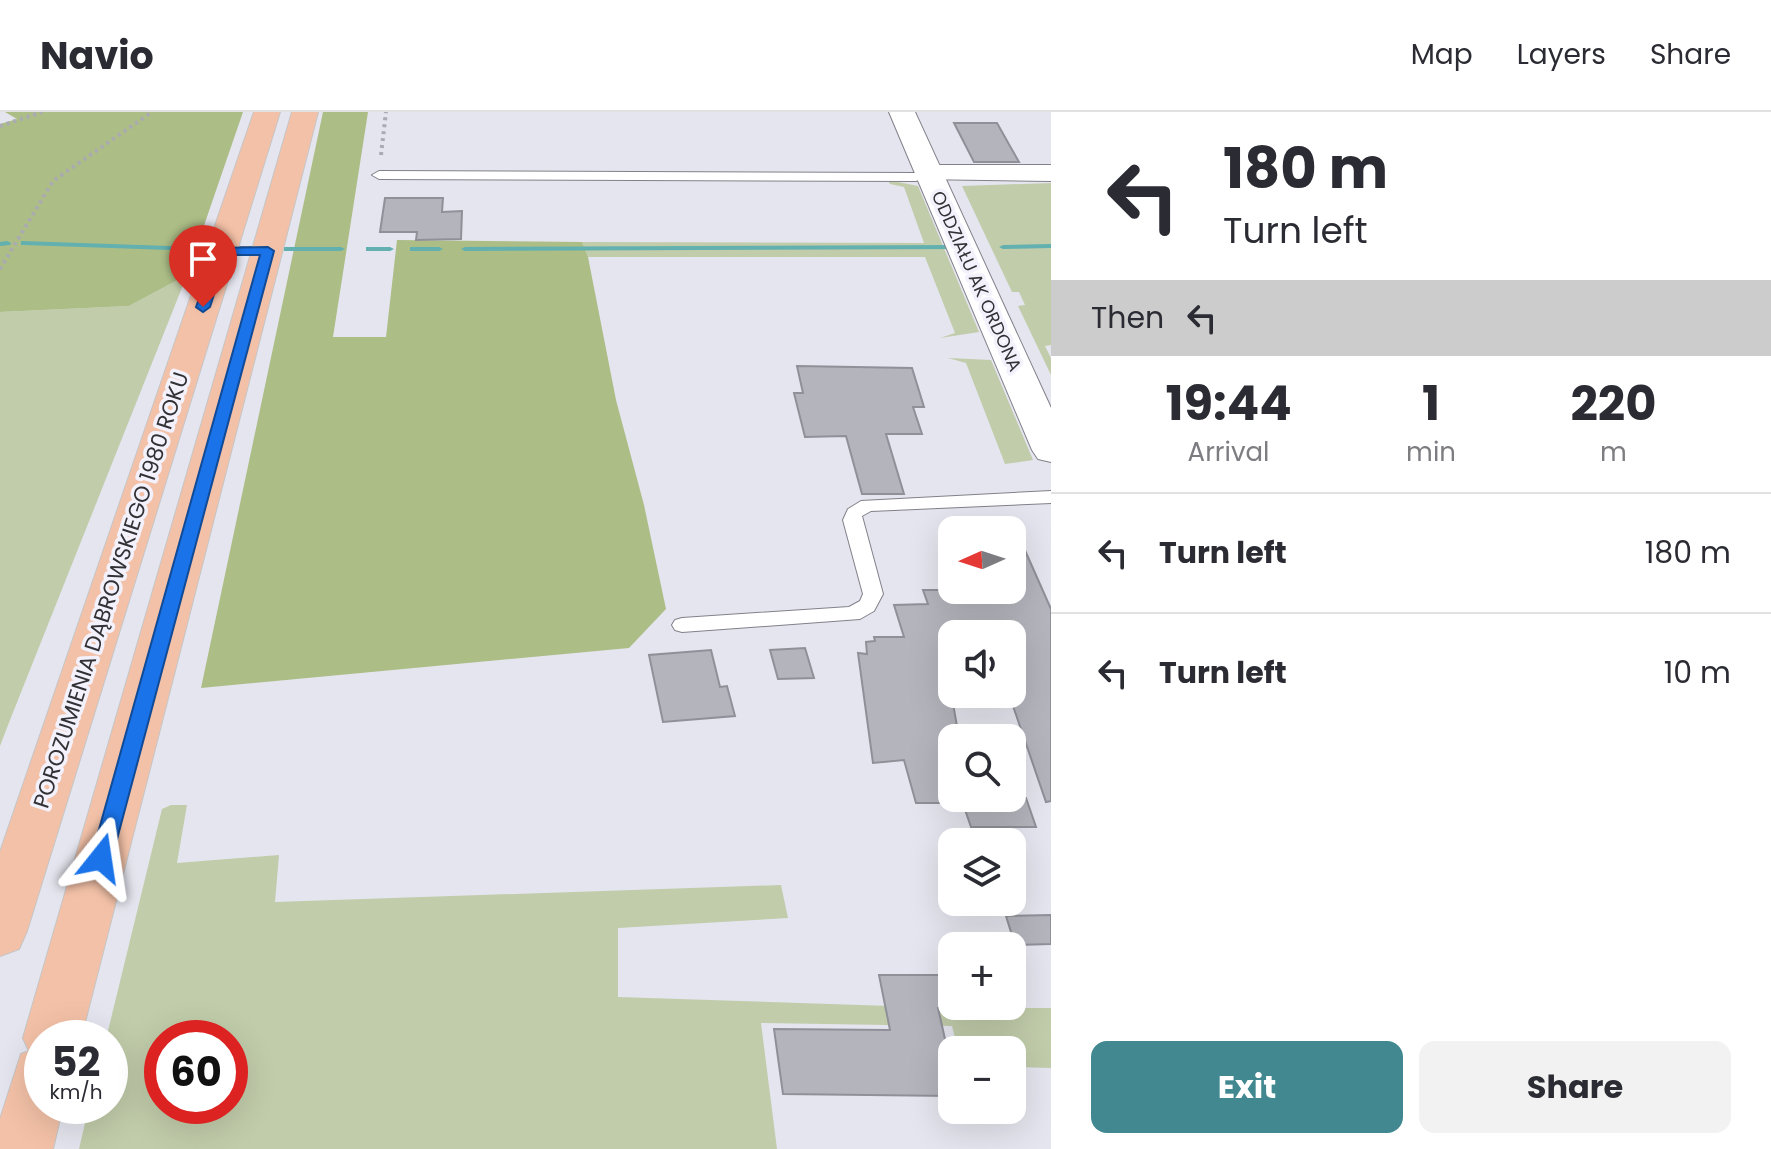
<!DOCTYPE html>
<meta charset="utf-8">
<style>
body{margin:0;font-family:Poppins,sans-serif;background:#f2f2f3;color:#2b2b33;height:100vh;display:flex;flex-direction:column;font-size:30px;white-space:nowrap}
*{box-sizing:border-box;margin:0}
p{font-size:26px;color:#7c7c81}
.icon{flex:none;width:44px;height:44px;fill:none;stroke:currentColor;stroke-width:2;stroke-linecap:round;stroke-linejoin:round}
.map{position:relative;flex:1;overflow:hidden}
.panel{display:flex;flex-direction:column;background:#fff;width:720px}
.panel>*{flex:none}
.guide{background:#fff;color:#2b2b33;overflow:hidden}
.needle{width:52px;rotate:267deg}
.fabs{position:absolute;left:938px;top:404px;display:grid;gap:16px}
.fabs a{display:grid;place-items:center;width:88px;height:88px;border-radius:16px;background:#fff;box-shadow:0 8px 32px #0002;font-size:40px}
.speed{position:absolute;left:24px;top:908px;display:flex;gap:16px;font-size:40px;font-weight:700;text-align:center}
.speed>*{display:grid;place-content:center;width:104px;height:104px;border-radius:50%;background:#fff;box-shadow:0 8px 32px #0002;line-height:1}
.speed small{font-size:20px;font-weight:400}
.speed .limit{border:12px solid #d22;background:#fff;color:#111}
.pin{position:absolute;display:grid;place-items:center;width:68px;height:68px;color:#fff;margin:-82px -34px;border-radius:50% 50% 50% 0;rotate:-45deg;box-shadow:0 0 8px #0007}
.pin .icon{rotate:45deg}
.me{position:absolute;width:88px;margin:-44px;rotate:15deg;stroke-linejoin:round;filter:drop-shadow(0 0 6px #0008)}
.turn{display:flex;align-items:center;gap:28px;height:168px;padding:0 40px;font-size:36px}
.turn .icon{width:104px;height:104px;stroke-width:2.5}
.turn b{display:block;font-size:56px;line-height:68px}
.then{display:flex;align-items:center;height:76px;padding:0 40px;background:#0003;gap:16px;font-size:30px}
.eta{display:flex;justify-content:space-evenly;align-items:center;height:136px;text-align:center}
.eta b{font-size:48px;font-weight:700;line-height:56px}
.button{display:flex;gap:16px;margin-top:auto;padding:16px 40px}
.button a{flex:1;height:92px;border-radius:16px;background:#418891;color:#fff;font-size:32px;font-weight:700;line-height:92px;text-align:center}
.button a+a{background:#f2f2f3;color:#2b2b33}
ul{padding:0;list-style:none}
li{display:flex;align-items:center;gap:24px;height:120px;padding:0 40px;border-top:2px solid #e1e1e2}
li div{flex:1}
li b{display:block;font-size:30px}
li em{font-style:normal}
header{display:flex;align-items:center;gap:48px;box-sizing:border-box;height:112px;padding:0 40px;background:#fff;border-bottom:2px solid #e1e1e2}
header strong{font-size:38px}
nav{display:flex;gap:44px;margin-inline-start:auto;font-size:28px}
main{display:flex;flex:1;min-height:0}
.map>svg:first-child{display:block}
.green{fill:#c1ccaa;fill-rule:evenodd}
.forest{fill:#acbd86}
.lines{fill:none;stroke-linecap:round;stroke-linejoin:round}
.stream{fill:#62b0af;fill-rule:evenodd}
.building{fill:#b4b4bd;stroke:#909099;stroke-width:2}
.lane-casing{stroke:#82818a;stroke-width:2}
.street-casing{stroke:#82818a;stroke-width:2}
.secondary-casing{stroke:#82818a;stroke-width:2}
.primary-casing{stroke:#c6c6c7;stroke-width:2}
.path{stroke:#aaaab2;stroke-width:4;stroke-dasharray:3 4;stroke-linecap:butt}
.lane{fill:#fff;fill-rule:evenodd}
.street{fill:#fff;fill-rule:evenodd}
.secondary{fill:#fff;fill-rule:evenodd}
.primary{fill:#f3c1a7;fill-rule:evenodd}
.route{fill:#1a73e8;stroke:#114b97;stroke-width:2}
.labels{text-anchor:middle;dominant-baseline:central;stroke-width:7;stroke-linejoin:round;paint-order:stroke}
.far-street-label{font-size:18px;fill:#323236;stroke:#f3f2fc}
.street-label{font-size:22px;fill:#323236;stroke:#f3f2fc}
</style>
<header>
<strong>Navio</strong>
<nav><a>Map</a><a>Layers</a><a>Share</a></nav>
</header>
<main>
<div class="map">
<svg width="1051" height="1037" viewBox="0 0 1051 1037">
<rect width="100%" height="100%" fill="#e5e5ef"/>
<path class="green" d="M 888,68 L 918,74 L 979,220 L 940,226 L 955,221 L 925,145 L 588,145 L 582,130 L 924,131 L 904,75 L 890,72 Z
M 1051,71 L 1051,233 L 1045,234 L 1051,246 L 1051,263 L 1018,194 L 1025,193 L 1019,180 L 1012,180 L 962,74 Z
M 187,163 L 10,608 L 0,634 L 0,200 L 129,194 Z
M 948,246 L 991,248 L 1033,348 L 1005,352 L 966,251 Z
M 171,693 L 187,693 L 177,751 L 279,743 L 275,790 L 781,773 L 788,806 L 618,816 L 618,885 L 950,896 L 1051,896 L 1051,956 L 1012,955 L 1012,938 L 958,938 L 952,914 L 761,911 L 777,1037 L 79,1037 L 89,994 L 110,994 L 111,928 L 107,923 L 162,697 ZM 162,926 L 230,926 L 230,994 L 162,994 Z"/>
<path class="forest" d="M 5,0 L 243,0 L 187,163 L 129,194 L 0,200 L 0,12 L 17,7 Z
M 323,0 L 368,0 L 333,225 L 386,225 L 397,128 L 582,130 L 588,145 L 616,288 L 644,393 L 666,497 L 629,536 L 201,576 Z"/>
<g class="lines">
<path class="stream" d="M 7,129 L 11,131 L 10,133 L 0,134 L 0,130 Z
M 21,129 L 199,135 L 203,137 L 199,139 L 24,133 L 21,133 Z
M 1051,132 L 1051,136 L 1003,137 L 999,135 L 1003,133 Z
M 961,133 L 965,135 L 964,137 L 465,139 L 461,137 L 465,135 Z
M 284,135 L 341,135 L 345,137 L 341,139 L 284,139 Z
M 366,135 L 390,135 L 394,137 L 390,139 L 366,139 Z
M 410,135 L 439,135 L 443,137 L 439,139 L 410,139 Z"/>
</g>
<path class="building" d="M 954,11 L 997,11 L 1019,50 L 974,50 Z
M 385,86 L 443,86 L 442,100 L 462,99 L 461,127 L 416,128 L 417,120 L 380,120 Z
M 797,254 L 912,256 L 924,295 L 913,295 L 922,322 L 886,322 L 904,382 L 862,382 L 846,324 L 805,325 L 794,281 L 803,281 Z
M 1012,409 L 1051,497 L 1051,689 L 1046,690 L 1012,591 L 1012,522 L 952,522 L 952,586 L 957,614 L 952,614 L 952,691 L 916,691 L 904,648 L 873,651 L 858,541 L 867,542 L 866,530 L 875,529 L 874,525 L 904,525 L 894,493 L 928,492 L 923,478 L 1012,478 Z
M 805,536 L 814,566 L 778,567 L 770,538 Z
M 711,538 L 720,575 L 727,574 L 735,604 L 663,610 L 649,543 Z
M 961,686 L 1026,686 L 1036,715 L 971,715 Z
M 1051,803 L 1051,832 L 1015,833 L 1006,804 Z
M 879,863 L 952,863 L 952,896 L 938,896 L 952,958 L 952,984 L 783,982 L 774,917 L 890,918 Z"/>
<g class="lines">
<defs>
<path id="lane" d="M 929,57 L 936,61 L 916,69 L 379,67 L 372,63 L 379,59 L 915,61 Z
M 222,135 L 268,135 L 275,139 L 268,143 L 217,142 L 217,136 Z
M 1051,379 L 1051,391 L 871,399 L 862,404 L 883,482 L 874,499 L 860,507 L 682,520 L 675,518 L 672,513 L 675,508 L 682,506 L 849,495 L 860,489 L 863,482 L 843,408 L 848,397 L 861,389 Z"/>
<path id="street" d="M 929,53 L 1051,53 L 1051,69 L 919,67 L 915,61 L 919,55 Z"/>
<path id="secondary" d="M 889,0 L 915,0 L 1051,296 L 1051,350 L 1038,347 L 1032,338 Z"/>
<path id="primary" d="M 254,0 L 280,0 L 27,819 L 19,837 L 0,844 L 0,740 Z
M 292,0 L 318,0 L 81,926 L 42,926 L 42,994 L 63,994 L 53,1037 L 0,1037 L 0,1007 L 21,942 L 29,939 L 23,926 Z"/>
</defs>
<use href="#lane" class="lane-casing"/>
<use href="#street" class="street-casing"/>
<use href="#secondary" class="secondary-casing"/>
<use href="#primary" class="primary-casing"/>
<path class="path" d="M 0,14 L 42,0
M 381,43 L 386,0
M 0,157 L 53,69 L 152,0"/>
<use href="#lane" class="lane"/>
<use href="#street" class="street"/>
<use href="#secondary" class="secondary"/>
<use href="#primary" class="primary"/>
</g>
<path class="route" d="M 268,135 L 274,139 L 112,746 L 109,753 L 101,756 L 94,753 L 91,746 L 260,143 L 227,143 L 210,195 L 203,200 L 196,195 L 217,136 Z"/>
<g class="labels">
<g class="far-street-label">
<text transform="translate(977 169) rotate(66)">ODDZIAŁU AK ORDONA</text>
</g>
<g class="street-label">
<text transform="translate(111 478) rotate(-72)">POROZUMIENIA DĄBROWSKIEGO 1980 ROKU</text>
</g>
</g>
</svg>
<div class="fabs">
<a><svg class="needle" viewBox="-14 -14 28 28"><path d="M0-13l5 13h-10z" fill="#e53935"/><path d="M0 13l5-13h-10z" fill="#7c7c81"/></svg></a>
<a><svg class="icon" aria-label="sound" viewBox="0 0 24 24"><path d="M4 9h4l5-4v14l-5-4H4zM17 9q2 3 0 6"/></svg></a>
<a><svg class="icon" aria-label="search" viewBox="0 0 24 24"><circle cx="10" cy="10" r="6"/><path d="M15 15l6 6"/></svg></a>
<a><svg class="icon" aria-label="layers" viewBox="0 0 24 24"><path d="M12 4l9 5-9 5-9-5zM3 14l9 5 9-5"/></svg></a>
<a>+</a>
<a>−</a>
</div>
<div class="speed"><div>52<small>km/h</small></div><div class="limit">60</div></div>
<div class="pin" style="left:203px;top:195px;background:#d93025"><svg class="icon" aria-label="arrive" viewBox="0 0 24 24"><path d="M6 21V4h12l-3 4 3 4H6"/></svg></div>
<svg class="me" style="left:101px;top:746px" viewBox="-20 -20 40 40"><path d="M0-17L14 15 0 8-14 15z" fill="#1a73e8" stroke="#fff" stroke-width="4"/></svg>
</div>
<section class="panel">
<div class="guide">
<div class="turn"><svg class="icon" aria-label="left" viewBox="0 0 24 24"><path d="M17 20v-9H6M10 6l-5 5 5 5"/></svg><div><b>180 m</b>Turn left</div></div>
<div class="then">Then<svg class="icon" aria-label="left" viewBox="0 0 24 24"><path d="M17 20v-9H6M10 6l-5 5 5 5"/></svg></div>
</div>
<div class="eta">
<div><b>19:44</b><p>Arrival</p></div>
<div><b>1</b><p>min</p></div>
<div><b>220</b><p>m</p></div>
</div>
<ul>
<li><svg class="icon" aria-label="left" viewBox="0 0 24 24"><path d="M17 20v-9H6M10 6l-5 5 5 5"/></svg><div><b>Turn left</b></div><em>180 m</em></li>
<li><svg class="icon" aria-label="left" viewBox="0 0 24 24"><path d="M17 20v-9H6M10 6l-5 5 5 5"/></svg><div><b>Turn left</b></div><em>10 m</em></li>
</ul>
<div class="button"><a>Exit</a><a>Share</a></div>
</section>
</main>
